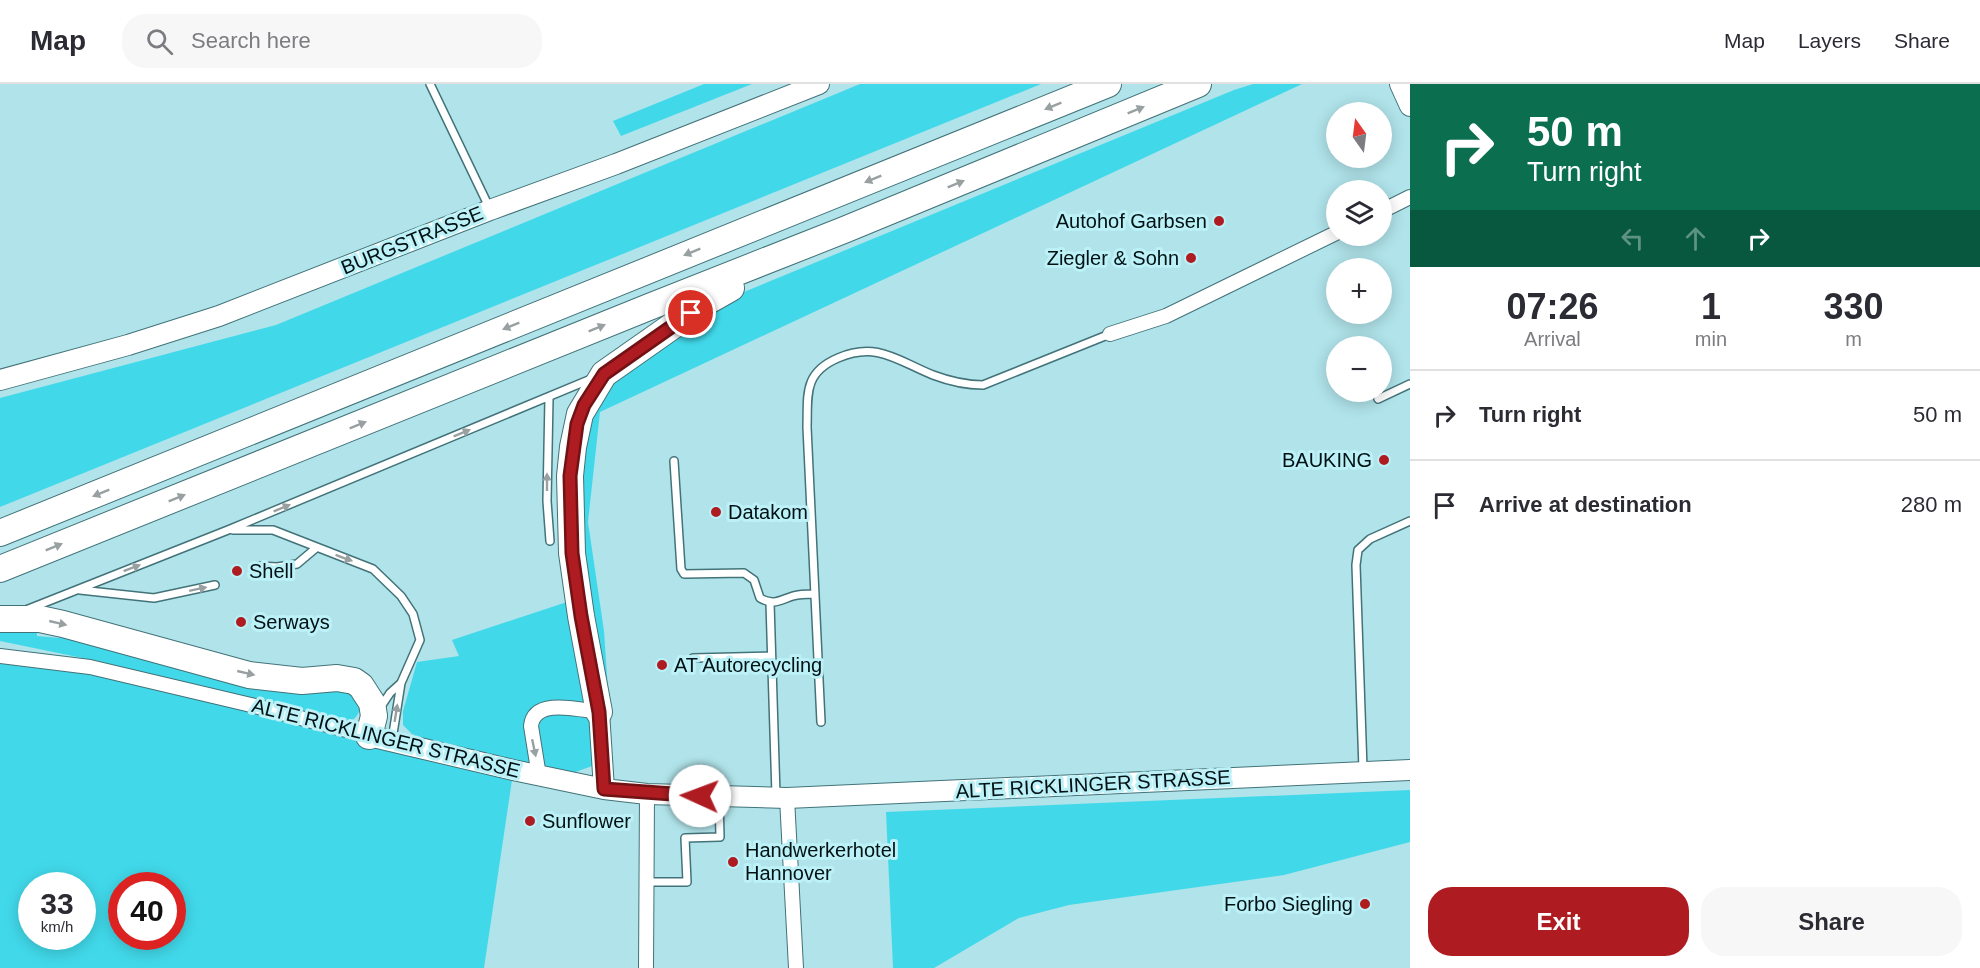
<!DOCTYPE html>
<meta charset="utf-8">
<style>
body{margin:0;font-family:Arial,sans-serif;background:#f7f7f7;color:#2b2b33;height:100vh;display:flex;flex-direction:column;font-size:22px;white-space:nowrap}
*{box-sizing:border-box;margin:0}
p{font-size:20px;color:#7c7c81}
.icon{flex:none;width:33px;height:33px;fill:none;stroke:currentColor;stroke-width:2;stroke-linecap:round;stroke-linejoin:round}
.map{position:relative;flex:1;overflow:hidden}
.side{display:flex;flex-direction:column;background:#fff;width:570px}
.side>*{flex:none}
.top-card{background:#0b6e4f;color:#fff;overflow:hidden}
.needle{width:39px;rotate:346deg}
.fabs{position:absolute;left:1326px;top:18px;display:grid;gap:12px}
.fabs a{display:grid;place-items:center;width:66px;height:66px;border-radius:50%;background:#fff;box-shadow:0 3px 15px #0003;font-size:30px}
.speed{position:absolute;left:18px;top:788px;display:flex;gap:12px;font-size:30px;font-weight:700;text-align:center}
.speed>*{display:grid;place-content:center;width:78px;height:78px;border-radius:50%;background:#fff;box-shadow:0 3px 15px #0003;line-height:1}
.speed small{font-size:15px;font-weight:400}
.speed .limit{border:9px solid #d22;background:#fff;color:#111}
.pin{position:absolute;display:grid;place-items:center;width:51px;height:51px;color:#fff;margin:-26px;border:3px solid #fff;border-radius:50%;box-shadow:0 2px 6px #0007}
.me{position:absolute;width:66px;margin:-33px;rotate:272deg;stroke-linejoin:round;filter:drop-shadow(0 0 4px #0008)}
.turn{display:flex;align-items:center;gap:21px;height:126px;padding:0 18px;font-size:27px}
.turn .icon{width:78px;height:78px;stroke-width:2.5}
.turn b{display:block;font-size:42px;line-height:51px}
.lanes{display:flex;align-items:center;height:57px;padding:0 18px;background:#0003;justify-content:center;gap:30px;direction:ltr}
.lanes .off{opacity:.35}
.eta{display:flex;justify-content:space-evenly;align-items:center;height:102px;text-align:center}
.eta b{font-size:36px;font-weight:800;line-height:42px}
.primary-button{display:flex;gap:12px;margin-top:auto;padding:12px 18px}
.primary-button a{flex:1;height:69px;border-radius:24px;background:#ae1c21;color:#fff;font-size:24px;font-weight:800;line-height:69px;text-align:center}
.primary-button a+a{background:#f7f7f7;color:#2b2b33}
ul{padding:0;list-style:none}
li{display:flex;align-items:center;gap:18px;height:90px;padding:0 18px;border-top:2px solid #e1e1e2}
li div{flex:1}
li b{display:block;font-size:22px}
li em{font-style:normal}
header{display:flex;align-items:center;gap:36px;box-sizing:border-box;height:84px;padding:0 30px;background:#fff;border-bottom:2px solid #e1e1e2}
header strong{font-size:28px}
nav{display:flex;gap:33px;margin-inline-start:auto;font-size:21px}
.search{width:420px;height:54px;background:#f7f7f7;display:flex;align-items:center;gap:15px;box-sizing:border-box;padding:0 21px;border-radius:24px;color:#7c7c81;font-size:22px}
main{display:flex;flex:1;min-height:0}
.map>svg:first-child{display:block}
.green{fill:#41d9ea;fill-rule:evenodd}
.lines{fill:none;stroke-linecap:round;stroke-linejoin:round}
.lane-casing{stroke:#427379;stroke-width:10}
.street-casing{stroke:#427379;stroke-width:16}
.secondary-casing{stroke:#427379;stroke-width:22}
.highway-casing{stroke:#427379;stroke-width:28}
.lane{stroke:#fff;stroke-width:7}
.street{stroke:#fff;stroke-width:14}
.secondary{stroke:#fff;stroke-width:20}
.highway{stroke:#fff;stroke-width:26}
.oneway{fill:#99a0a1}
.route-casing{stroke:#711215;stroke-width:15}
.route{stroke:#ae1c21;stroke-width:10}
.poi-dot{fill:#ae1c21;stroke:#bcf1f7;stroke-width:2}
.labels{text-anchor:middle;dominant-baseline:central;stroke-width:6;stroke-linejoin:round;paint-order:stroke}
.poi-label{font-size:20px;fill:#011114;stroke:#bcf1f7;text-anchor:start}
.street-label{font-size:20px;fill:#011114;stroke:#bcf1f7}
</style>
<header>
<strong>Map</strong>
<div class="search"><svg class="icon" aria-label="search" viewBox="0 0 24 24"><circle cx="10" cy="10" r="6"/><path d="M15 15l6 6"/></svg>Search here</div>
<nav><a>Map</a><a>Layers</a><a>Share</a></nav>
</header>
<main>
<div class="map">
<svg width="1410" height="884" viewBox="0 0 1410 884">
<rect width="100%" height="100%" fill="#b0e3ea"/>
<path class="green" d="M 704,0 L 752,0 L 621,52 L 613,37 Z
M 860,0 L 1041,0 L 0,423 L 0,314 L 276,241 Z
M 1253,0 L 1302,0 L 600,328 L 588,438 L 604,547 L 610,635 L 592,682 L 573,689 L 515,676 L 484,884 L 0,884 L 0,579 L 88,590 L 251,627 L 425,672 L 426,655 L 412,650 L 403,641 L 403,627 L 417,578 L 459,572 L 452,556 L 570,517 L 581,365 L 602,306 L 739,210 L 1234,6 ZM 32,801 L 82,801 L 82,852 L 32,852 ZM 122,801 L 172,801 L 172,852 L 122,852 Z
M 23,547 L 37,549 L 37,552 L 59,554 L 61,549 L 350,606 C 358,617 365,624 354,635 L 347,637 L 92,576 L 0,557 L 0,548 Z
M 1410,706 L 1410,758 L 1284,791 L 1069,821 L 1019,834 L 934,884 L 893,884 L 886,728 Z"/>
<g class="lines">
<defs>
<path id="lane" d="M 430,0 L 489,123
M 549,314 L 547,417 L 550,457
M 1378,315 L 1410,300
M 674,377 L 681,485 L 684,490 L 744,489 L 754,496 L 760,514 C 774,522 780,516 793,512 C 800,510 807,510 814,510
M 233,446 L 273,446 L 373,485 L 401,512 L 413,530 L 420,556 L 401,599 L 392,656
M 258,482 L 277,483 L 297,480 L 316,464
M 80,506 L 154,514 L 215,501
M 770,519 L 776,711
M 26,526 L 228,446 L 591,295
M 693,574 L 771,572
M 380,624 L 390,609 L 401,599
M 821,638 L 807,343 C 808,311 803,289 838,274 C 877,257 898,277 933,291 C 949,297 966,301 983,301 L 1110,250
M 1363,685 L 1356,481 L 1358,466 L 1370,455 L 1410,437
M 647,798 L 687,798 L 685,754 L 720,753 L 719,713"/>
<path id="street" d="M 1382,127 L 1410,113
M 1110,250 L 1166,232 L 1336,149
M 0,572 L 90,583 L 251,621 L 369,652
M 539,692 L 531,642 C 534,613 580,626 599,628
M 787,714 L 796,884
M 646,884 L 647,710"/>
<path id="secondary" d="M 1400,0 L 1410,22
M 0,296 L 128,261 L 219,232 L 490,126 L 616,80 L 819,0
M 599,628 L 604,705
M 369,652 L 513,686 L 604,705 L 647,710 L 787,714 L 1410,686"/>
<path id="highway" d="M 0,449 L 1108,0
M 0,485 L 649,223 L 844,146 L 1198,0
M 0,535 L 40,535 L 63,540 L 249,591 L 302,597 L 337,594 L 354,597 L 361,602 L 372,619 L 374,632 L 369,652
M 599,628 L 581,532 L 572,469 L 570,392 L 573,363 L 580,330 L 604,290 L 708,217 L 731,204"/>
</defs>
<use href="#lane" class="lane-casing"/>
<use href="#street" class="street-casing"/>
<use href="#secondary" class="secondary-casing"/>
<use href="#highway" class="highway-casing"/>
<use href="#lane" class="lane"/>
<use href="#street" class="street"/>
<use href="#secondary" class="secondary"/>
<use href="#highway" class="highway"/>
</g>
<defs><path id="oneway-solid" d="M-6-.8H1V-3.2L6.5 0L1 3.2V.8H-6Z" transform="scale(1.5)"/></defs>
<g class="oneway">
<use href="#oneway-solid" transform="translate(1053 22) rotate(158)"/>
<use href="#oneway-solid" transform="translate(1136 26) rotate(-22)"/>
<use href="#oneway-solid" transform="translate(873 95) rotate(158)"/>
<use href="#oneway-solid" transform="translate(956 100) rotate(-22)"/>
<use href="#oneway-solid" transform="translate(692 168) rotate(158)"/>
<use href="#oneway-solid" transform="translate(511 242) rotate(158)"/>
<use href="#oneway-solid" transform="translate(597 244) rotate(-22)"/>
<use href="#oneway-solid" transform="translate(358 341) rotate(-22)"/>
<use href="#oneway-solid" transform="translate(462 349) rotate(-22)"/>
<use href="#oneway-solid" transform="translate(547 398) rotate(-90)"/>
<use href="#oneway-solid" transform="translate(101 409) rotate(158)"/>
<use href="#oneway-solid" transform="translate(177 414) rotate(-22)"/>
<use href="#oneway-solid" transform="translate(282 424) rotate(-22)"/>
<use href="#oneway-solid" transform="translate(54 463) rotate(-22)"/>
<use href="#oneway-solid" transform="translate(344 474) rotate(20)"/>
<use href="#oneway-solid" transform="translate(132 484) rotate(-21)"/>
<use href="#oneway-solid" transform="translate(198 505) rotate(-12)"/>
<use href="#oneway-solid" transform="translate(58 539) rotate(13)"/>
<use href="#oneway-solid" transform="translate(246 589) rotate(13)"/>
<use href="#oneway-solid" transform="translate(396 629) rotate(-81)"/>
<use href="#oneway-solid" transform="translate(534 664) rotate(78)"/>
</g>
<g class="lines">
<defs>
<path id="route" d="M 691,229 L 604,290 L 584,321 L 577,340 L 570,392 L 572,469 L 581,532 L 599,628 L 604,705 L 700,712"/>
</defs>
<use href="#route" class="route-casing"/>
<use href="#route" class="route"/>
</g>
<g class="poi-dot">
<circle cx="1219" cy="137" r="6"/>
<circle cx="1191" cy="174" r="6"/>
<circle cx="1384" cy="376" r="6"/>
<circle cx="716" cy="428" r="6"/>
<circle cx="237" cy="487" r="6"/>
<circle cx="241" cy="538" r="6"/>
<circle cx="662" cy="581" r="6"/>
<circle cx="530" cy="737" r="6"/>
<circle cx="733" cy="778" r="6"/>
<circle cx="1365" cy="820" r="6"/>
</g>
<g class="labels">
<g class="poi-label">
<text x="1207" y="137" text-anchor="end">Autohof Garbsen</text>
<text x="1179" y="174" text-anchor="end">Ziegler &amp; Sohn</text>
<text x="1372" y="376" text-anchor="end">BAUKING</text>
<text x="728" y="428">Datakom</text>
<text x="249" y="487">Shell</text>
<text x="253" y="538">Serways</text>
<text x="674" y="581">AT Autorecycling</text>
<text x="542" y="737">Sunflower</text>
<text x="745" y="766">Handwerkerhotel<tspan x="745" dy="23">Hannover</tspan></text>
<text x="1353" y="820" text-anchor="end">Forbo Siegling</text>
</g>
<g class="street-label">
<text transform="translate(412 156) rotate(-22)">BURGSTRASSE</text>
<text transform="translate(386 654) rotate(14)">ALTE RICKLINGER STRASSE</text>
<text transform="translate(1093 700) rotate(-3)">ALTE RICKLINGER STRASSE</text>
</g>
</g>
</svg>
<div class="fabs">
<a><svg class="needle" viewBox="-14 -14 28 28"><path d="M0-13l5 13h-10z" fill="#e53935"/><path d="M0 13l5-13h-10z" fill="#7c7c81"/></svg></a>
<a><svg class="icon" aria-label="layers" viewBox="0 0 24 24"><path d="M12 4l9 5-9 5-9-5zM3 14l9 5 9-5"/></svg></a>
<a>+</a>
<a>−</a>
</div>
<div class="speed"><div>33<small>km/h</small></div><div class="limit">40</div></div>
<div class="pin" style="left:691px;top:229px;background:#d93025"><svg class="icon" aria-label="arrive" viewBox="0 0 24 24"><path d="M6 21V4h12l-3 4 3 4H6"/></svg></div>
<svg class="me" style="left:700px;top:712px" viewBox="-20 -20 40 40"><circle r="19" fill="#fff"/><path d="M0-13L10 11 0 6-10 11z" fill="#ae1c21"/></svg>
</div>
<section class="side">
<div class="top-card">
<div class="turn"><svg class="icon" aria-label="right" viewBox="0 0 24 24"><path d="M7 20v-9h11M14 6l5 5-5 5"/></svg><div><b>50 m</b>Turn right</div></div>
<div class="lanes"><svg class="icon off" aria-label="left" viewBox="0 0 24 24"><path d="M17 20v-9H6M10 6l-5 5 5 5"/></svg><svg class="icon off" aria-label="ahead" viewBox="0 0 24 24"><path d="M12 20V5M6 11l6-6 6 6"/></svg><svg class="icon" aria-label="right" viewBox="0 0 24 24"><path d="M7 20v-9h11M14 6l5 5-5 5"/></svg></div>
</div>
<div class="eta">
<div><b>07:26</b><p>Arrival</p></div>
<div><b>1</b><p>min</p></div>
<div><b>330</b><p>m</p></div>
</div>
<ul>
<li><svg class="icon" aria-label="right" viewBox="0 0 24 24"><path d="M7 20v-9h11M14 6l5 5-5 5"/></svg><div><b>Turn right</b></div><em>50 m</em></li>
<li><svg class="icon" aria-label="arrive" viewBox="0 0 24 24"><path d="M6 21V4h12l-3 4 3 4H6"/></svg><div><b>Arrive at destination</b></div><em>280 m</em></li>
</ul>
<div class="primary-button"><a>Exit</a><a>Share</a></div>
</section>
</main>
